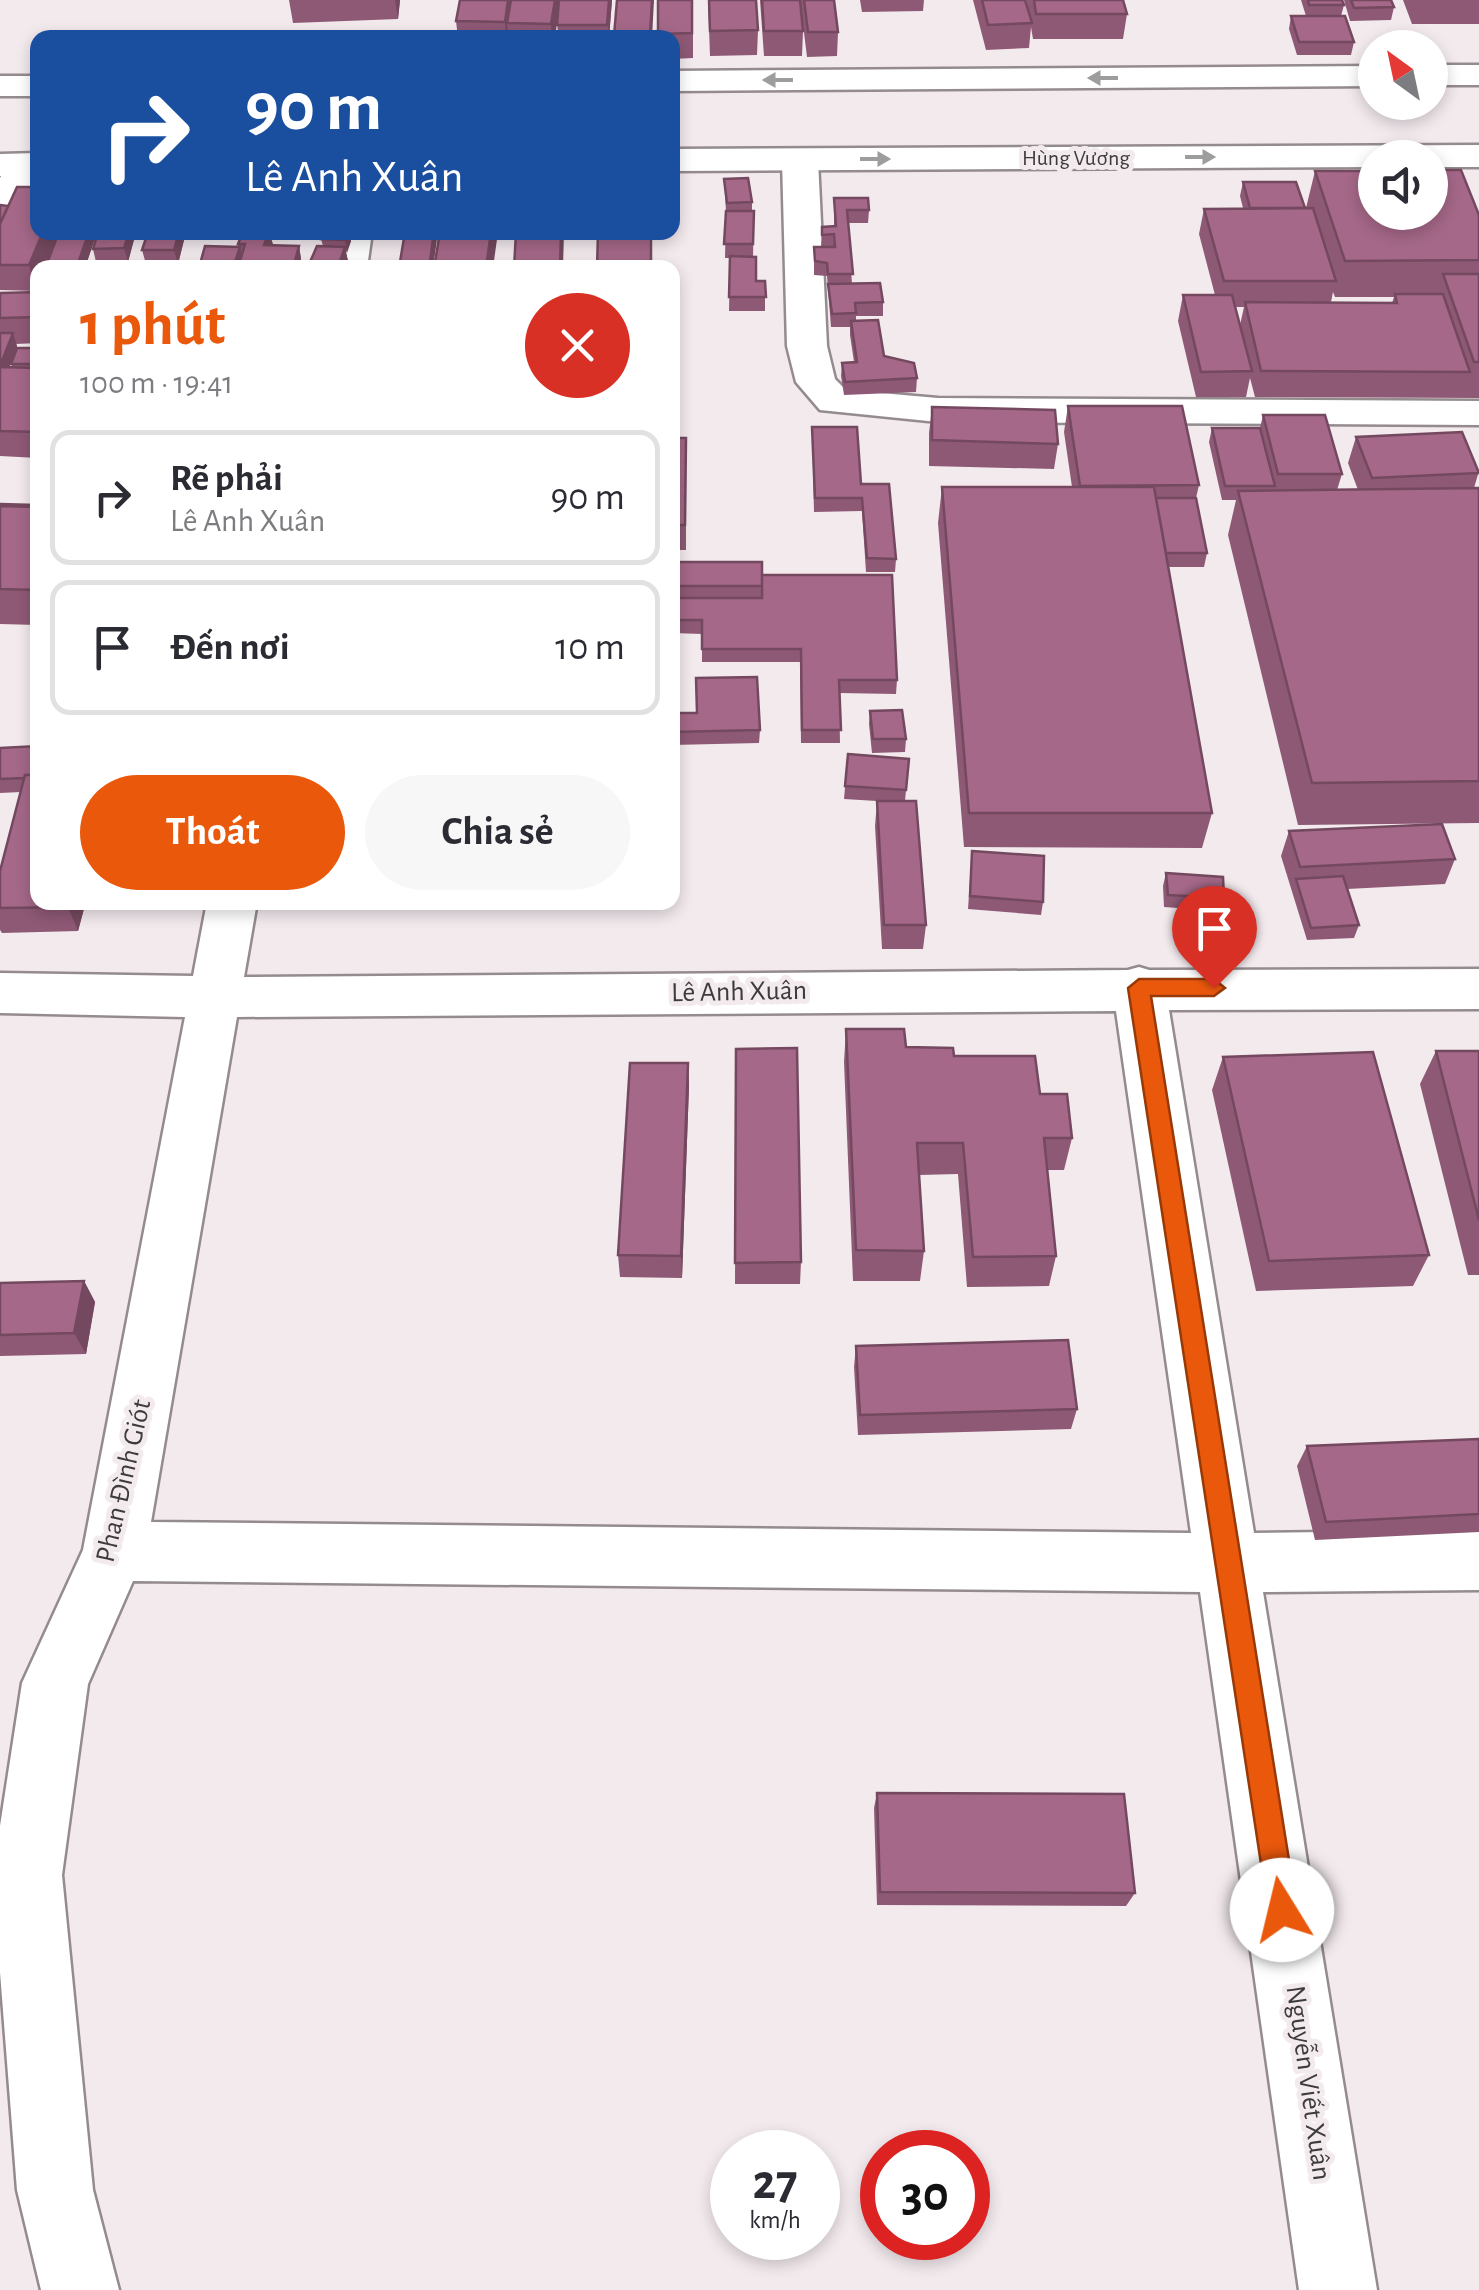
<!DOCTYPE html>
<html lang="vi">
<meta charset="utf-8">
<style>
body{margin:0;font-family:"Alegreya Sans",sans-serif;background:#f7f7f7;color:#2b2b33;height:100vh;display:flex;flex-direction:column;font-size:38px;white-space:nowrap}
*{box-sizing:border-box;margin:0}
p{font-size:32px;color:#7c7c81}
.icon{flex:none;width:55px;height:55px;fill:none;stroke:currentColor;stroke-width:2;stroke-linecap:round;stroke-linejoin:round}
.map{position:relative;flex:1;overflow:hidden}
.side{position:absolute;left:30px;top:260px;width:650px;height:650px;display:flex;flex-direction:column;background:#fff;border-radius:20px;box-shadow:0 5px 15px #0003}
.side>*{flex:none}
.banner{position:absolute;left:30px;top:30px;width:650px;height:210px;border-radius:20px;box-shadow:0 5px 15px #0003;background:#1a4fa0;color:#fff;overflow:hidden}
.needle{width:65px;rotate:327deg}
.fabs{position:absolute;left:1358px;top:30px;display:grid;gap:20px}
.fabs a{display:grid;place-items:center;width:90px;height:90px;border-radius:50%;background:#fff;box-shadow:0 5px 15px #0003;font-size:50px}
.speed{position:absolute;left:710px;top:2130px;display:flex;gap:20px;font-size:50px;font-weight:700;text-align:center}
.speed>*{display:grid;place-content:center;width:130px;height:130px;border-radius:50%;background:#fff;box-shadow:0 5px 15px #0003;line-height:1}
.speed small{font-size:25px;font-weight:400}
.speed .limit{border:15px solid #d22;background:#fff;color:#111}
.pin{position:absolute;display:grid;place-items:center;width:85px;height:85px;color:#fff;margin:-102px -42px;border-radius:50% 50% 50% 0;rotate:-45deg;box-shadow:0 0 10px #0007}
.pin .icon{rotate:45deg}
.me{position:absolute;width:110px;margin:-55px;rotate:351deg;stroke-linejoin:round;filter:drop-shadow(0 0 8px #0008)}
.turn{display:flex;align-items:center;gap:35px;height:210px;padding:0 50px;font-size:45px}
.turn .icon{width:130px;height:130px;stroke-width:2.5}
.turn b{display:block;font-size:70px;line-height:85px}
.round{display:grid;place-items:center;flex:none;width:105px;height:105px;border-radius:52px;background:#f7f7f7}
.head{display:flex;align-items:center;justify-content:space-between;height:170px;padding:0 50px}
h1{font-size:60px;font-weight:700;line-height:75px;color:#ea580c}
.cta{display:flex;gap:20px;margin-top:auto;padding:20px 50px}
.cta a{flex:1;height:115px;border-radius:60px;background:#ea580c;color:#fff;font-size:40px;font-weight:700;line-height:115px;text-align:center}
.cta a+a{background:#f7f7f7;color:#2b2b33}
ul{padding:0;list-style:none}
li{display:flex;align-items:center;gap:30px;height:135px;margin:0 20px 15px;padding:0 30px;border:5px solid #e1e1e2;border-radius:20px}
li div{flex:1}
li b{display:block;font-size:38px}
li em{font-style:normal}
.map>svg:first-child{display:block}
.lines{fill:none;stroke-linecap:round;stroke-linejoin:round}
.minor-casing{stroke:#948b8f;stroke-width:5}
.major-casing{stroke:#948b8f;stroke-width:5}
.minor{fill:#fff;fill-rule:evenodd}
.major{fill:#fff;fill-rule:evenodd}
.wall{fill:#8e5975;fill-rule:evenodd}
.shaded-wall{fill:#74495f}
.building{fill:#a56888;stroke:#74495f;stroke-width:2.5}
.oneway{fill:#9e9d9e}
.route{fill:#ea580c;stroke:#983908;stroke-width:2.5}
.labels{text-anchor:middle;dominant-baseline:central;stroke-width:10;stroke-linejoin:round;paint-order:stroke}
.far-street-label{font-size:22px;fill:#3e3b3c;stroke:#f3eaee}
.street-label{font-size:28px;fill:#3e3b3c;stroke:#f3eaee}
</style>
<div class="map">
<svg width="1479" height="2290" viewBox="0 0 1479 2290">
<rect width="100%" height="100%" fill="#f3eaee"/>
<g class="lines">
<defs>
<path id="minor" d="M 800,149 L 813,152 L 818,160 L 827,346 L 835,379 L 846,390 L 938,398 L 1479,401 L 1479,425 L 938,422 L 820,410 L 796,382 L 787,346 L 782,160 L 787,152 Z
M 25,154 L 38,157 L 38,175 L 13,220 L 0,223 L 0,178 L 12,157 Z
M 335,232 L 372,232 L 367,268 L 329,268 Z
M 207,902 L 257,902 L 244,977 L 1128,970 L 1139,967 L 1149,970 L 1479,969 L 1479,1009 L 1169,1010 L 1254,1533 L 1479,1530 L 1479,1590 L 1263,1592 L 1377,2290 L 1299,2290 L 1200,1592 L 133,1581 L 88,1684 L 62,1875 L 93,2190 L 119,2290 L 41,2290 L 17,2190 L 0,1972 L 0,1826 L 22,1683 L 83,1550 L 185,1017 L 0,1013 L 0,973 L 193,976 ZM 1116,1011 L 1191,1533 L 151,1522 L 237,1017 Z"/>
<path id="major" d="M 1430,65 L 1479,65 L 1479,85 L 1430,85 Z
M 1375,66 L 1375,86 L 672,91 L 672,71 Z
M 0,76 L 38,76 L 38,96 L 0,96 Z
M 1479,145 L 1479,167 L 1430,167 L 1430,158 L 1375,158 L 1375,167 L 672,171 L 672,149 Z
M 38,153 L 38,175 L 0,176 L 0,154 Z"/>
</defs>
<use href="#minor" class="minor-casing"/>
<use href="#major" class="major-casing"/>
<use href="#minor" class="minor"/>
<use href="#major" class="major"/>
</g>
<path class="wall" d="M 289,0 L 400,0 L 398,19 L 293,23 Z
M 612,0 L 609,38 L 558,38 L 557,18 L 555,38 L 458,38 L 456,21 Z
M 658,0 L 693,0 L 693,58 L 672,59 L 672,38 L 658,38 Z
M 708,0 L 758,30 L 757,55 L 710,56 Z
M 760,0 L 800,0 L 803,31 L 802,56 L 764,56 Z
M 800,0 L 834,0 L 838,32 L 837,56 L 807,57 Z
M 860,0 L 924,0 L 923,11 L 862,12 Z
M 973,0 L 1025,0 L 1029,13 L 1026,0 L 1123,0 L 1127,14 L 1123,39 L 1033,39 L 1031,27 L 1029,48 L 986,50 Z
M 1301,0 L 1342,0 L 1344,5 L 1341,16 L 1354,42 L 1351,55 L 1297,55 L 1289,29 L 1291,16 L 1306,16 Z
M 1344,0 L 1391,0 L 1394,7 L 1391,20 L 1350,21 Z
M 1403,0 L 1479,0 L 1479,24 L 1412,24 Z
M 1315,171 L 1479,214 L 1479,398 L 1255,397 L 1250,378 L 1246,397 L 1196,397 L 1178,321 L 1183,295 L 1215,295 L 1199,234 L 1204,209 L 1243,208 L 1240,196 L 1243,182 L 1306,208 ZM 1333,292 L 1335,297 L 1394,297 L 1392,303 L 1331,302 ZM 1235,307 L 1244,307 L 1240,325 Z
M 724,179 L 752,202 L 752,211 L 754,211 L 753,257 L 756,281 L 765,281 L 765,311 L 729,311 L 730,258 L 725,258 L 726,211 Z
M 834,198 L 869,210 L 868,223 L 848,223 L 852,284 L 883,302 L 883,316 L 856,316 L 856,321 L 884,356 L 917,378 L 916,392 L 844,395 L 841,376 L 842,363 L 854,362 L 850,335 L 850,327 L 831,327 L 827,276 L 814,275 L 814,247 L 821,247 L 822,227 L 834,227 Z
M 0,205 L 97,232 L 85,268 L 38,268 L 37,291 L 0,290 Z
M 98,232 L 136,232 L 128,262 L 96,262 L 93,249 Z
M 148,232 L 186,232 L 178,264 L 146,264 L 142,250 Z
M 269,232 L 272,246 L 299,246 L 301,259 L 299,268 L 201,268 L 200,264 L 238,247 L 238,244 Z
M 323,232 L 350,232 L 351,241 L 346,253 L 348,261 L 345,268 L 311,268 L 310,262 L 323,246 L 321,239 Z
M 38,292 L 38,343 L 16,344 L 17,346 L 9,367 L 12,367 L 11,364 L 38,348 L 38,458 L 0,456 L 0,293 Z
M 1068,406 L 1199,485 L 1196,498 L 1207,553 L 1204,567 L 1168,567 L 1212,813 L 1202,848 L 964,847 L 938,523 L 942,487 L 1072,487 L 1064,432 Z
M 932,407 L 1058,444 L 1054,469 L 929,466 L 929,433 Z
M 1263,415 L 1342,474 L 1337,490 L 1358,490 L 1348,463 L 1356,437 L 1479,471 L 1474,488 L 1479,488 L 1479,823 L 1298,825 L 1228,535 L 1236,500 L 1222,500 L 1209,442 L 1212,428 L 1260,428 Z
M 812,427 L 861,484 L 896,559 L 895,572 L 866,572 L 862,511 L 814,512 Z
M 672,438 L 686,438 L 686,550 L 672,550 Z
M 0,504 L 38,507 L 38,625 L 0,624 Z
M 672,562 L 762,575 L 897,680 L 896,694 L 839,693 L 840,743 L 801,743 L 800,662 L 702,662 L 702,634 L 673,633 Z
M 870,711 L 906,739 L 905,752 L 872,753 L 869,724 Z
M 672,713 L 760,730 L 759,743 L 672,745 Z
M 38,746 L 38,902 L 134,902 L 133,904 L 85,905 L 78,931 L 2,933 L 0,930 L 0,871 L 21,792 L 0,793 L 0,748 Z
M 848,754 L 909,759 L 905,801 L 926,925 L 923,949 L 882,949 L 875,826 L 877,801 L 844,799 Z
M 672,766 L 678,766 L 676,831 L 672,831 Z
M 1289,831 L 1455,859 L 1445,884 L 1347,889 L 1359,925 L 1354,938 L 1307,940 L 1281,856 Z
M 972,851 L 1043,902 L 1041,915 L 968,909 Z
M 1166,873 L 1224,898 L 1220,911 L 1164,907 L 1163,886 Z
M 846,1029 L 906,1047 L 954,1056 L 1040,1094 L 1072,1138 L 1064,1170 L 1047,1170 L 1056,1256 L 1049,1286 L 967,1287 L 958,1174 L 919,1175 L 924,1251 L 920,1281 L 853,1281 L 844,1062 Z
M 736,1049 L 801,1262 L 800,1284 L 735,1284 Z
M 1436,1051 L 1479,1051 L 1479,1275 L 1468,1275 L 1420,1084 Z
M 1223,1057 L 1429,1255 L 1413,1286 L 1256,1291 L 1212,1090 Z
M 688,1063 L 689,1086 L 682,1278 L 620,1277 L 618,1255 Z
M 84,1281 L 95,1302 L 86,1354 L 0,1356 L 0,1283 Z
M 856,1346 L 1077,1409 L 1071,1429 L 858,1435 L 854,1367 Z
M 1479,1439 L 1479,1532 L 1315,1540 L 1297,1466 L 1307,1446 Z
M 877,1793 L 1135,1893 L 1126,1906 L 877,1905 L 874,1808 Z"/>
<path class="shaded-wall" d="M 395,0 L 400,0 L 398,19 Z
M 508,0 L 515,0 L 507,23 L 508,38 L 506,38 L 505,22 Z
M 555,0 L 560,0 L 555,38 L 552,38 L 551,24 Z
M 609,0 L 612,0 L 609,38 L 608,38 Z
M 652,0 L 654,0 L 652,38 L 650,38 Z
M 43,232 L 62,232 L 47,268 L 38,268 L 37,291 L 29,265 Z
M 89,232 L 97,232 L 85,268 L 77,268 Z
M 129,232 L 136,232 L 128,262 L 124,248 Z
M 179,232 L 186,232 L 178,264 L 174,250 Z
M 269,232 L 273,244 L 267,259 L 264,245 Z
M 347,232 L 350,232 L 351,241 L 347,253 L 345,240 Z
M 434,232 L 438,232 L 433,268 L 429,268 Z
M 491,232 L 498,232 L 493,268 L 486,268 Z
M 561,232 L 564,232 L 563,268 L 560,268 Z
M 299,246 L 301,259 L 299,268 L 293,268 Z
M 240,247 L 243,260 L 240,268 L 235,268 Z
M 345,247 L 348,261 L 345,268 L 340,268 L 339,264 Z
M 13,333 L 17,346 L 4,382 L 0,366 Z
M 678,766 L 679,780 L 676,831 L 675,818 Z
M 69,902 L 84,902 L 85,905 L 78,931 L 68,907 Z
M 688,1063 L 689,1086 L 682,1278 L 681,1256 Z
M 84,1281 L 95,1302 L 86,1354 L 74,1333 Z"/>
<path class="building" d="M 460,0 L 508,0 L 505,22 L 456,21 Z
M 511,0 L 555,0 L 551,24 L 507,23 Z
M 559,0 L 609,0 L 607,25 L 557,25 Z
M 617,0 L 652,0 L 650,36 L 614,36 Z
M 658,0 L 692,0 L 692,33 L 658,34 Z
M 709,0 L 756,0 L 758,30 L 710,31 Z
M 762,0 L 800,0 L 803,31 L 764,31 Z
M 804,0 L 834,0 L 838,32 L 808,32 Z
M 982,0 L 1025,0 L 1032,23 L 988,25 Z
M 1034,0 L 1123,0 L 1127,14 L 1036,14 Z
M 1308,0 L 1342,0 L 1344,5 L 1309,5 Z
M 1351,0 L 1391,0 L 1394,7 L 1354,8 Z
M 1291,16 L 1345,16 L 1354,42 L 1299,42 Z
M 1430,170 L 1461,170 L 1479,215 L 1479,260 L 1345,261 L 1315,171 L 1375,171 L 1375,212 L 1430,212 Z
M 748,178 L 752,202 L 727,203 L 724,179 Z
M 1243,182 L 1296,182 L 1305,208 L 1250,208 Z
M 17,187 L 38,187 L 38,232 L 43,232 L 29,265 L 0,265 L 0,224 Z
M 834,198 L 868,198 L 869,210 L 847,210 L 853,274 L 828,274 L 827,263 L 815,261 L 814,247 L 835,247 L 834,234 L 822,235 L 822,227 L 836,226 Z
M 0,205 L 8,206 L 0,224 Z
M 1313,208 L 1336,281 L 1224,281 L 1204,209 Z
M 726,211 L 754,211 L 753,244 L 724,244 Z
M 59,232 L 89,232 L 77,266 L 46,266 Z
M 98,232 L 129,232 L 124,248 L 93,249 Z
M 148,232 L 179,232 L 174,250 L 142,250 Z
M 243,232 L 269,232 L 264,245 L 299,246 L 293,268 L 238,268 L 245,244 L 238,244 Z
M 323,232 L 347,232 L 345,240 L 321,239 Z
M 405,232 L 434,232 L 429,268 L 399,268 Z
M 440,232 L 491,232 L 486,268 L 434,268 Z
M 516,232 L 561,232 L 560,268 L 514,268 Z
M 598,232 L 651,232 L 651,268 L 597,268 Z
M 205,246 L 240,247 L 234,265 L 200,264 Z
M 317,246 L 345,247 L 339,264 L 310,262 Z
M 730,256 L 756,257 L 756,281 L 765,281 L 766,297 L 729,297 Z
M 1443,274 L 1479,274 L 1479,362 L 1474,362 Z
M 880,283 L 883,302 L 855,303 L 856,313 L 832,314 L 828,284 Z
M 38,292 L 38,317 L 0,318 L 0,293 Z
M 1395,294 L 1443,294 L 1470,372 L 1261,371 L 1245,302 L 1397,303 Z
M 1183,295 L 1232,295 L 1252,371 L 1201,372 Z
M 878,320 L 884,356 L 914,363 L 917,378 L 845,382 L 842,363 L 857,362 L 851,321 Z
M 0,333 L 13,333 L 0,366 Z
M 17,348 L 38,348 L 38,364 L 11,364 Z
M 0,367 L 38,368 L 38,432 L 0,431 Z
M 1068,406 L 1182,406 L 1199,485 L 1080,486 Z
M 932,407 L 1055,410 L 1058,444 L 932,440 Z
M 1263,415 L 1325,415 L 1342,474 L 1278,474 Z
M 812,427 L 857,427 L 861,484 L 889,484 L 896,559 L 867,558 L 862,498 L 815,498 Z
M 1212,428 L 1260,428 L 1275,486 L 1225,486 Z
M 1462,432 L 1479,473 L 1372,478 L 1356,437 Z
M 672,438 L 686,438 L 685,525 L 672,525 Z
M 942,487 L 1154,487 L 1212,813 L 969,813 Z
M 1479,488 L 1479,781 L 1312,783 L 1238,491 Z
M 1156,498 L 1196,498 L 1207,553 L 1166,553 Z
M 0,504 L 35,505 L 34,507 L 0,506 Z
M 0,506 L 38,507 L 38,590 L 0,589 Z
M 672,562 L 762,562 L 762,586 L 672,586 Z
M 762,575 L 892,575 L 897,680 L 839,680 L 841,730 L 802,730 L 801,649 L 702,649 L 702,620 L 673,620 L 673,598 L 762,598 Z
M 757,677 L 760,730 L 672,732 L 672,713 L 697,713 L 696,678 Z
M 902,710 L 906,739 L 873,739 L 870,711 Z
M 38,746 L 38,775 L 25,775 L 24,778 L 0,779 L 0,748 Z
M 848,754 L 909,759 L 906,790 L 845,786 Z
M 672,766 L 678,766 L 675,818 L 672,818 Z
M 25,775 L 38,775 L 38,902 L 69,902 L 68,907 L 0,908 L 0,871 Z
M 877,801 L 916,801 L 926,925 L 884,925 Z
M 1442,824 L 1455,859 L 1300,867 L 1289,831 Z
M 972,851 L 1044,856 L 1043,902 L 970,896 Z
M 1166,873 L 1223,877 L 1224,898 L 1168,895 Z
M 1343,876 L 1359,925 L 1311,928 L 1296,879 Z
M 846,1029 L 904,1029 L 906,1047 L 953,1048 L 954,1056 L 1035,1056 L 1040,1094 L 1067,1094 L 1072,1138 L 1044,1138 L 1056,1256 L 973,1257 L 963,1143 L 917,1143 L 924,1251 L 856,1250 Z
M 797,1048 L 801,1262 L 735,1263 L 736,1049 Z
M 1436,1051 L 1479,1051 L 1479,1220 Z
M 1373,1052 L 1429,1255 L 1269,1261 L 1223,1057 Z
M 630,1063 L 688,1063 L 681,1256 L 618,1255 Z
M 84,1281 L 74,1333 L 0,1335 L 0,1283 Z
M 1068,1340 L 1077,1409 L 860,1415 L 856,1346 Z
M 1479,1439 L 1479,1514 L 1326,1522 L 1307,1446 Z
M 877,1793 L 1124,1794 L 1135,1893 L 880,1892 Z"/>
<defs><path id="oneway-solid" d="M-6-.8H1V-3.2L6.5 0L1 3.2V.8H-6Z" transform="scale(2.5)"/></defs>
<g class="oneway">
<use href="#oneway-solid" transform="translate(1103 78) rotate(180)"/>
<use href="#oneway-solid" transform="translate(778 80) rotate(180)"/>
<use href="#oneway-solid" transform="translate(1200 157)"/>
<use href="#oneway-solid" transform="translate(875 159)"/>
</g>
<path class="route" d="M 1139,979 L 1214,979 L 1225,988 L 1214,996 L 1151,996 L 1297,1910 L 1292,1920 L 1282,1924 L 1272,1920 L 1268,1910 L 1128,988 Z"/>
<g class="labels">
<g class="far-street-label">
<text x="1076" y="158">Hùng Vương</text>
</g>
<g class="street-label">
<text transform="translate(739 992) rotate(-1)">Lê Anh Xuân</text>
<text transform="translate(124 1481) rotate(-77)">Phan Đình Giót</text>
<text transform="translate(1308 2083) rotate(82)">Nguyễn Viết Xuân</text>
</g>
</g>
</svg>
<div class="fabs">
<a><svg class="needle" viewBox="-14 -14 28 28"><path d="M0-13l5 13h-10z" fill="#e53935"/><path d="M0 13l5-13h-10z" fill="#7c7c81"/></svg></a>
<a><svg class="icon" aria-label="sound" viewBox="0 0 24 24"><path d="M4 9h4l5-4v14l-5-4H4zM17 9q2 3 0 6"/></svg></a>
</div>
<div class="speed"><div>27<small>km/h</small></div><div class="limit">30</div></div>
<div class="pin" style="left:1214px;top:988px;background:#d93025"><svg class="icon" aria-label="arrive" viewBox="0 0 24 24"><path d="M6 21V4h12l-3 4 3 4H6"/></svg></div>
<svg class="me" style="left:1282px;top:1910px" viewBox="-20 -20 40 40"><circle r="19" fill="#fff"/><path d="M0-13L10 11 0 6-10 11z" fill="#ea580c"/></svg>
<div class="banner">
<div class="turn"><svg class="icon" aria-label="right" viewBox="0 0 24 24"><path d="M7 20v-9h11M14 6l5 5-5 5"/></svg><div><b>90 m</b>Lê Anh Xuân</div></div>
</div>
<section class="side">
<div class="head"><div><h1>1 phút</h1><p>100 m · 19:41</p></div><a class="round" style="background:#d93025;color:#fff"><svg class="icon" aria-label="close" viewBox="0 0 24 24"><path d="M6 6l12 12M18 6L6 18"/></svg></a></div>
<ul>
<li><svg class="icon" aria-label="right" viewBox="0 0 24 24"><path d="M7 20v-9h11M14 6l5 5-5 5"/></svg><div><b>Rẽ phải</b><p>Lê Anh Xuân</p></div><em>90 m</em></li>
<li><svg class="icon" aria-label="arrive" viewBox="0 0 24 24"><path d="M6 21V4h12l-3 4 3 4H6"/></svg><div><b>Đến nơi</b></div><em>10 m</em></li>
</ul>
<div class="cta"><a>Thoát</a><a>Chia sẻ</a></div>
</section>
</div>
